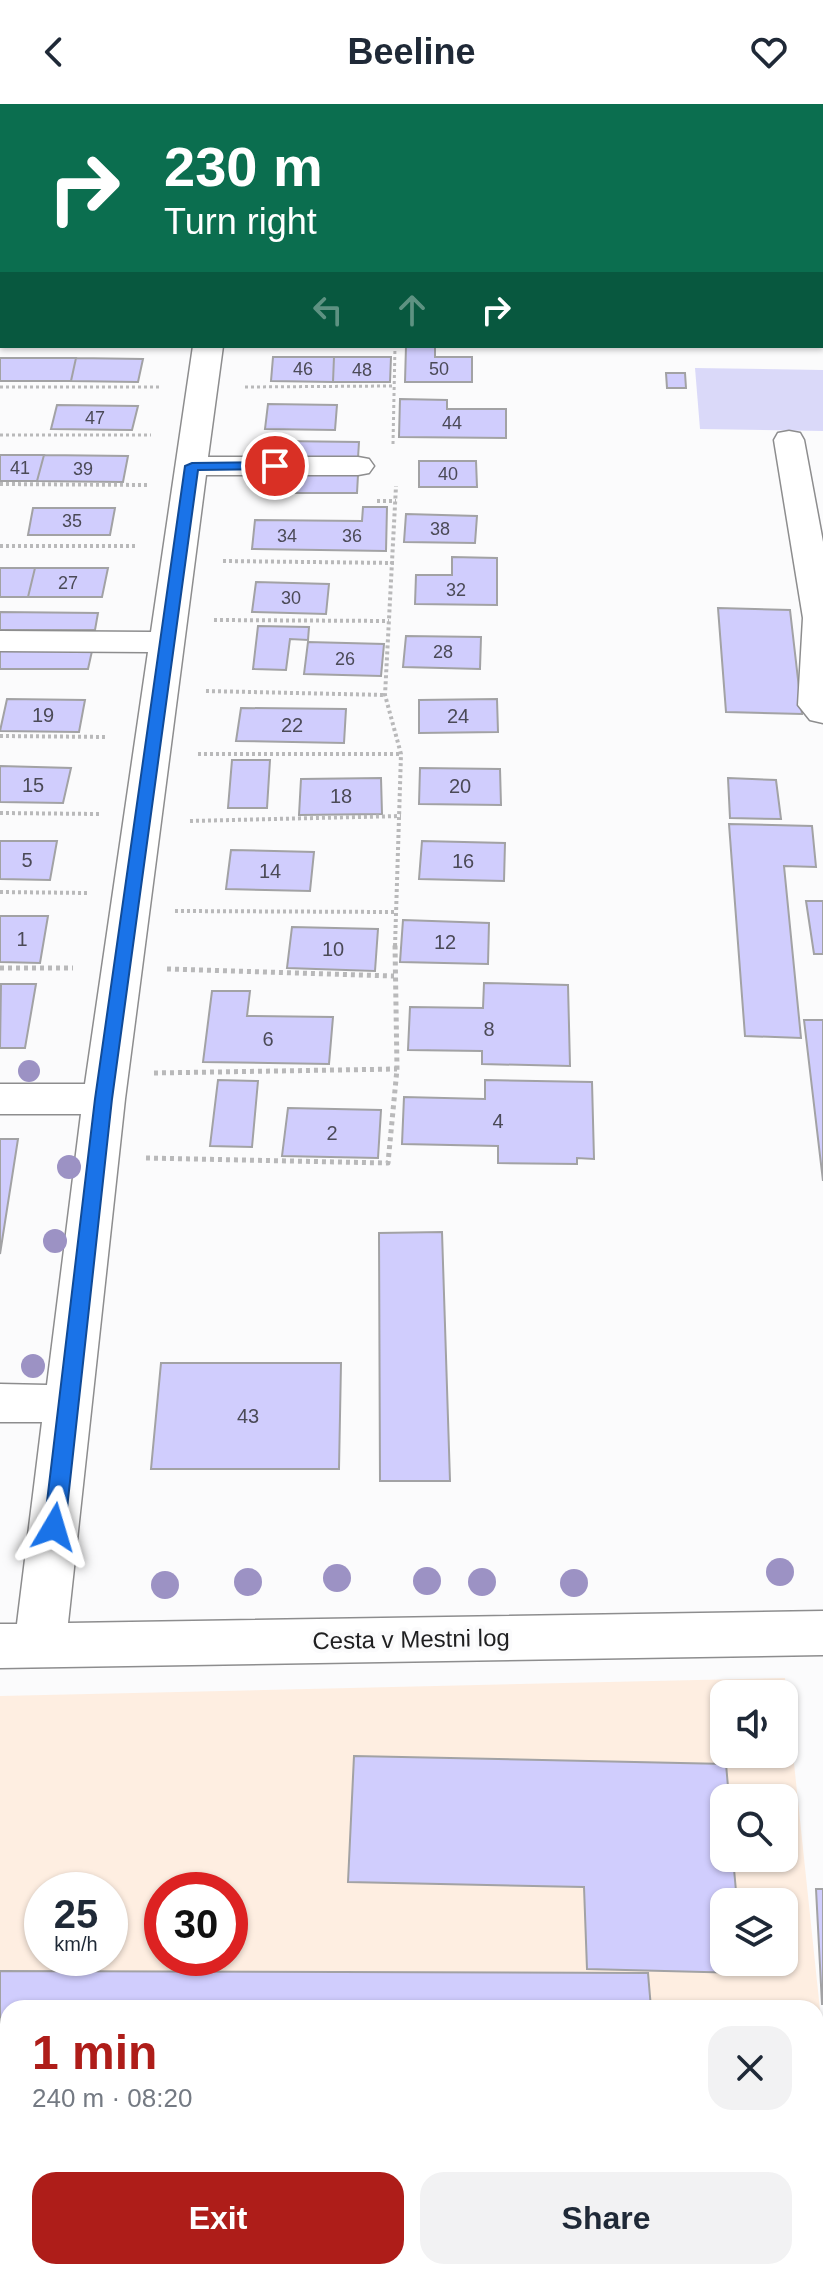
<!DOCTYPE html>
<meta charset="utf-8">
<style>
body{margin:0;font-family:Helvetica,sans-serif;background:#f2f2f3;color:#1f2937;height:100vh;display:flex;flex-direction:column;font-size:30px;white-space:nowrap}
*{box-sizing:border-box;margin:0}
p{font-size:26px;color:#747a83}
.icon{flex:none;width:44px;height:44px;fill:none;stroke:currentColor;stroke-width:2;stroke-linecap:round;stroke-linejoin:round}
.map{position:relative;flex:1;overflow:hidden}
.details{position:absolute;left:0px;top:1896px;width:824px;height:280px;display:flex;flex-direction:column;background:#fff;border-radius:24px 24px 0 0;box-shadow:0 2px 6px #0004}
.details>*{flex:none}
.guide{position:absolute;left:0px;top:0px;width:824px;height:244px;box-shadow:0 2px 6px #0004;background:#0b6e4f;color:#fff;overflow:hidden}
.tools{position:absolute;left:710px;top:1576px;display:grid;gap:16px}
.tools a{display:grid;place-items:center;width:88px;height:88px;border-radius:16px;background:#fff;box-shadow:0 2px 6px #0004;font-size:40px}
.speed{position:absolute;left:24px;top:1768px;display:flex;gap:16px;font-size:40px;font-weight:700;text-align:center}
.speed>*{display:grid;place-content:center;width:104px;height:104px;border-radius:50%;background:#fff;box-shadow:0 2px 6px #0004;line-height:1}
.speed small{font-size:20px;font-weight:400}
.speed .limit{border:12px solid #d22;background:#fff;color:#111}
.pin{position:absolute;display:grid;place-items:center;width:68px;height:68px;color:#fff;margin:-34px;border:4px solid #fff;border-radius:50%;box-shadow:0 2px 8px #0007}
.me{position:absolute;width:88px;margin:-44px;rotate:7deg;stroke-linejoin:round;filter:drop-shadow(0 0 6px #0008)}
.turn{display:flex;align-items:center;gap:28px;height:168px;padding:0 32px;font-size:36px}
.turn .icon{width:104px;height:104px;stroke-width:2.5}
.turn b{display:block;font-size:56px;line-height:68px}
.lanes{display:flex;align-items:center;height:76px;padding:0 32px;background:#0003;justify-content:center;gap:40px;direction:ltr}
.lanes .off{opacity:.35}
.round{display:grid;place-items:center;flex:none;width:84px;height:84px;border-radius:24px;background:#f2f2f3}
.headline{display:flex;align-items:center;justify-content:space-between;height:136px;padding:0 32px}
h1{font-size:48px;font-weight:600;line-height:60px;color:#ae1d19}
.button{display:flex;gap:16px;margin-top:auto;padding:16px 32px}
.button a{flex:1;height:92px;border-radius:24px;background:#ae1d19;color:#fff;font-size:32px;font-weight:600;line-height:92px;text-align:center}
.button a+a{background:#f2f2f3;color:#1f2937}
header{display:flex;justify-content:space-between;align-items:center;height:104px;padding:0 32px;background:#fff;font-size:36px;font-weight:600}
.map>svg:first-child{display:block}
.education{fill:#feeee1;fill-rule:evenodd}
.green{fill:#dad9f9}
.building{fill:#d0cdfd;stroke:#a2a2a4;stroke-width:2}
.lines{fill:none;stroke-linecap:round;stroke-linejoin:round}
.minor-casing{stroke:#8d8d8e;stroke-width:3}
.path-far2{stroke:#b9b9ba;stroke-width:3;stroke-dasharray:3 3;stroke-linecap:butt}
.path-far1{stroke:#b9b9ba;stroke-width:4;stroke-dasharray:3 3;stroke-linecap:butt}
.path{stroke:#b9b9ba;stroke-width:5;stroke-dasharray:4 4;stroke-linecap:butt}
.minor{fill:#fff;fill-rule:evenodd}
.tree{fill:#9c92c4}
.route{fill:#1a73e8;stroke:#114b97;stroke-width:2}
.labels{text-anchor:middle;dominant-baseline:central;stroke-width:8;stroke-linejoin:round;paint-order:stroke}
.far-number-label{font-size:18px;fill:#4b4a57}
.number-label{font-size:20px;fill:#4b4a57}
.street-label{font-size:24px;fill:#1f1f20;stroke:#fbfbfc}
</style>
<header><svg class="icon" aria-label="back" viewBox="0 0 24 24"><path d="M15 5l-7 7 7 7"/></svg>Beeline<svg class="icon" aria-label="heart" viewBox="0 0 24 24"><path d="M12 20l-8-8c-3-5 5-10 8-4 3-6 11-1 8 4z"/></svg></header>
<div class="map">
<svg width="823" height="2176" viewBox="0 0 823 2176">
<rect width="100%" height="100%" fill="#fbfbfc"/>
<path class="education" d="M 785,1574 L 823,1934 L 823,2176 L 0,2176 L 0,1592 ZM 724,1590 L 784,1590 L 784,1650 L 724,1650 ZM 724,1694 L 784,1694 L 784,1754 L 724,1754 ZM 42,1786 L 110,1786 L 110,1854 L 42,1854 ZM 162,1786 L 230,1786 L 230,1854 L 162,1854 ZM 724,1798 L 784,1798 L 784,1858 L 724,1858 ZM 8,1904 L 816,1904 L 816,2168 L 8,2168 Z"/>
<path class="green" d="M 695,264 L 823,266 L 823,327 L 700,325 Z"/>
<path class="building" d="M 50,0 L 186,0 L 50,2 Z
M 342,0 L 479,0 L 341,2 Z
M 575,0 L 779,0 L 779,2 L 575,2 Z
M 406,242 L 435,242 L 435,253 L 472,253 L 472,278 L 405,278 Z
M 273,253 L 334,253 L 333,278 L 271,277 Z
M 334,253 L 391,253 L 390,278 L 333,278 Z
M 0,254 L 76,254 L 71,277 L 0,277 Z
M 76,254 L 143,255 L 138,278 L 71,277 Z
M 666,269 L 685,269 L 686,284 L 667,284 Z
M 400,295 L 447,296 L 447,305 L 506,305 L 506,334 L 399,333 Z
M 268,300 L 337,301 L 335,326 L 265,325 Z
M 57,301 L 138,302 L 132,326 L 51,325 Z
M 279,337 L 359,338 L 358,354 L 277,354 Z
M 0,351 L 44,351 L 37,377 L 0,377 Z
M 44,351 L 128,352 L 123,378 L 37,377 Z
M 419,357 L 476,357 L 477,383 L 419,383 Z
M 272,371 L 358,371 L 357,389 L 271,389 Z
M 363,403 L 387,403 L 386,447 L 252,445 L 255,416 L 362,417 Z
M 33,404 L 115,404 L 110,431 L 28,431 Z
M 406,410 L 477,412 L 475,439 L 404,438 Z
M 452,453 L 497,454 L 497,501 L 415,500 L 416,471 L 452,471 Z
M 0,464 L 35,464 L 28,493 L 0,493 Z
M 35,464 L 108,464 L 102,493 L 28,493 Z
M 256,478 L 329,480 L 326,510 L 252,508 Z
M 718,504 L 790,506 L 802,610 L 726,608 Z
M 0,508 L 98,509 L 95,526 L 0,526 Z
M 258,522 L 309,523 L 308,536 L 290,535 L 286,566 L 253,565 Z
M 406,532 L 481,533 L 480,565 L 403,563 Z
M 308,538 L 384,540 L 381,572 L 304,570 Z
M 0,547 L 92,547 L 88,565 L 0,565 Z
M 7,595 L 85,596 L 79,628 L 0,627 Z
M 497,595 L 498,628 L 419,629 L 419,596 Z
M 241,604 L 346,605 L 344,639 L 236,637 Z
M 232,656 L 270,656 L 267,704 L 228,704 Z
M 0,662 L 71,664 L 63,699 L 0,698 Z
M 420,664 L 500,665 L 501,701 L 419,700 Z
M 381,674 L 382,710 L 299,711 L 301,675 Z
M 728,674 L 776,676 L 781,715 L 730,714 Z
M 729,720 L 812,722 L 816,763 L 784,762 L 801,934 L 745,932 Z
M 0,737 L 57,737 L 50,776 L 0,775 Z
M 422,737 L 505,739 L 504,777 L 419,775 Z
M 231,746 L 314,748 L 310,787 L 226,785 Z
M 806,797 L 823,797 L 823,850 L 814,850 Z
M 0,812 L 48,812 L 40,859 L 0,858 Z
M 403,816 L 489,819 L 488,860 L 400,858 Z
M 292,823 L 378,825 L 375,867 L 287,864 Z
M 484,879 L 568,881 L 570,962 L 482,960 L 482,947 L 408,946 L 410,903 L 483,904 Z
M 1,880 L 36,880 L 25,944 L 0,944 Z
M 212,887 L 250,887 L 247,912 L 333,913 L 329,960 L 203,958 Z
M 804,916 L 823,916 L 823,1077 Z
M 218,976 L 258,977 L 252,1043 L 210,1042 Z
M 485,976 L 592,978 L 594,1055 L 577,1054 L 577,1060 L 498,1059 L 498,1042 L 402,1040 L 404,993 L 485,995 Z
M 288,1004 L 381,1006 L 378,1054 L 282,1052 Z
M 0,1035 L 18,1035 L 0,1150 Z
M 442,1128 L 450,1377 L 380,1377 L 379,1129 Z
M 161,1259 L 341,1259 L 339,1365 L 151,1365 Z
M 354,1652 L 726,1660 L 729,1694 L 724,1694 L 724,1754 L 733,1754 L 737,1798 L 724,1798 L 724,1858 L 741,1858 L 742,1869 L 587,1865 L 584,1783 L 348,1778 Z
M 816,1785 L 823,1785 L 823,1900 L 822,1900 Z
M 0,1867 L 648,1869 L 651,1904 L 8,1904 L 8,2078 L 0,2068 Z
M 76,2168 L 298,2168 L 291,2176 L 82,2176 Z
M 401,2168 L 753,2168 L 753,2176 L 409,2176 Z"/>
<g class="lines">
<defs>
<path id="minor" d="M 229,0 L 253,0 L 254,2 L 228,2 Z
M 810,0 L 823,0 L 823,17 L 822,2 Z
M 822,140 L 823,140 L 823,156 L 822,156 Z
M 193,242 L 223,242 L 208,353 L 358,353 L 369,355 L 374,362 L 369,369 L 358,371 L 206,371 L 125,995 L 68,1519 L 823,1507 L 823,1551 L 0,1564 L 0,1520 L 17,1520 L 42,1318 L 0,1318 L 0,1280 L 47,1281 L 81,1010 L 0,1010 L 0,980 L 85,980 L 148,548 L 0,547 L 0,527 L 151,528 Z
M 789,327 L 800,329 L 804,336 L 823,438 L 823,619 L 810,616 L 798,601 L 803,514 L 774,336 L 778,329 Z"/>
</defs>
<use href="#minor" class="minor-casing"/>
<path class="path-far2" d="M 0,283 L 159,283
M 245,283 L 392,282
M 0,331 L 151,331
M 393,340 L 395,242"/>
<path class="path-far1" d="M 0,380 L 147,381
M 377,397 L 396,397
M 0,442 L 135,442
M 223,457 L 394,459
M 214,516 L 389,517
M 206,587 L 385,591
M 0,632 L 107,633
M 198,650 L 401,650
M 0,709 L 99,710
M 190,717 L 401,712
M 0,788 L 87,789
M 175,807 L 394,808
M 395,842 L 401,650 L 385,591 L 396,382"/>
<path class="path" d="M 0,864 L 73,864
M 167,865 L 394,872
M 154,969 L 397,965
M 146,1054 L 388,1059 L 397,965 L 395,840"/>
<use href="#minor" class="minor"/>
</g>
<g class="tree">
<circle cx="29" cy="967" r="11"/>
<circle cx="69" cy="1063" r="12"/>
<circle cx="55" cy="1137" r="12"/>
<circle cx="33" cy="1262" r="12"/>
<circle cx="780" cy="1468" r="14"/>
<circle cx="337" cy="1474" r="14"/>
<circle cx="427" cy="1477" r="14"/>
<circle cx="248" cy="1478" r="14"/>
<circle cx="482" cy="1478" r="14"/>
<circle cx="574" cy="1479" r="14"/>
<circle cx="165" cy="1481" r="14"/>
</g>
<path class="route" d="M 275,358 L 279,359 L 279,365 L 198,366 L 112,995 L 65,1423 L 61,1429 L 54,1431 L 47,1429 L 44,1423 L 95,995 L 185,362 L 192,359 Z"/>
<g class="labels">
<g class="far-number-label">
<text x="303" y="265">46</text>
<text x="439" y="265">50</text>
<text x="362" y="266">48</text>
<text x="95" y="314">47</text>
<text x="452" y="319">44</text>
<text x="20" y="364">41</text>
<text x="83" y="365">39</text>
<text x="448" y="370">40</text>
<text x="72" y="417">35</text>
<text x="440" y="425">38</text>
<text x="287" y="432">34</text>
<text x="352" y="432">36</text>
<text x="68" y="479">27</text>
<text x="456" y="486">32</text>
<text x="291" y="494">30</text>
<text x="443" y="548">28</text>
<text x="345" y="555">26</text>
</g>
<g class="number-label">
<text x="43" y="611">19</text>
<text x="458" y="612">24</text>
<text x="292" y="621">22</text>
<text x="33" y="681">15</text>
<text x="460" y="682">20</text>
<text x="341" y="692">18</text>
<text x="27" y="756">5</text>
<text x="463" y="757">16</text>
<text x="270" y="767">14</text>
<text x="22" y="835">1</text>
<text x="445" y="838">12</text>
<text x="333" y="845">10</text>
<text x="489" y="925">8</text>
<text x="268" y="935">6</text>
<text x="498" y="1017">4</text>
<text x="332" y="1029">2</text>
<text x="248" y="1312">43</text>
</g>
<g class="street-label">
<text transform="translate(411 1535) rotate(-1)">Cesta v Mestni log</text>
</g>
</g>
</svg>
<div class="tools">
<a><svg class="icon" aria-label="sound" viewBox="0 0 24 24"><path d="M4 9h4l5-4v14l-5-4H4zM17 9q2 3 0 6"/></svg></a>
<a><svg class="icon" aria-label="search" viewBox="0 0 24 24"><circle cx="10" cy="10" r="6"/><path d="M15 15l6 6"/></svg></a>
<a><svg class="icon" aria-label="layers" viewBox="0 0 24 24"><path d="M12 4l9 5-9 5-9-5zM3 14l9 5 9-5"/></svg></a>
</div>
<div class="speed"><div>25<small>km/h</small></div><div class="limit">30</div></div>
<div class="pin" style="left:275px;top:362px;background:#d93025"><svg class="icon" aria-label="arrive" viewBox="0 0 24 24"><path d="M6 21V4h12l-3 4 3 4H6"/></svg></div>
<svg class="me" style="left:54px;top:1423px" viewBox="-20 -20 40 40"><path d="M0-17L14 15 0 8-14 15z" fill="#1a73e8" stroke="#fff" stroke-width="4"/></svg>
<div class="guide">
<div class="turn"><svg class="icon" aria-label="right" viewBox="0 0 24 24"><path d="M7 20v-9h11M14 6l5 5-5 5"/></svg><div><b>230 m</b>Turn right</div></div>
<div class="lanes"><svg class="icon off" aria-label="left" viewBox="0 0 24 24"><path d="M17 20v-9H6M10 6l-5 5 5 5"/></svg><svg class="icon off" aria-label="ahead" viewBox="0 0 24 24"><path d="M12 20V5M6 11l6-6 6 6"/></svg><svg class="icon" aria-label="right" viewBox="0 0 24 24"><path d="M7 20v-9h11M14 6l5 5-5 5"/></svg></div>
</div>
<section class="details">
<div class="headline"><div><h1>1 min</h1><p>240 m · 08:20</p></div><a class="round"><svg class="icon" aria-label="close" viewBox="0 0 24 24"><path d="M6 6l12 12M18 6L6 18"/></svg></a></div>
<div class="button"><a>Exit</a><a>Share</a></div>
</section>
</div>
